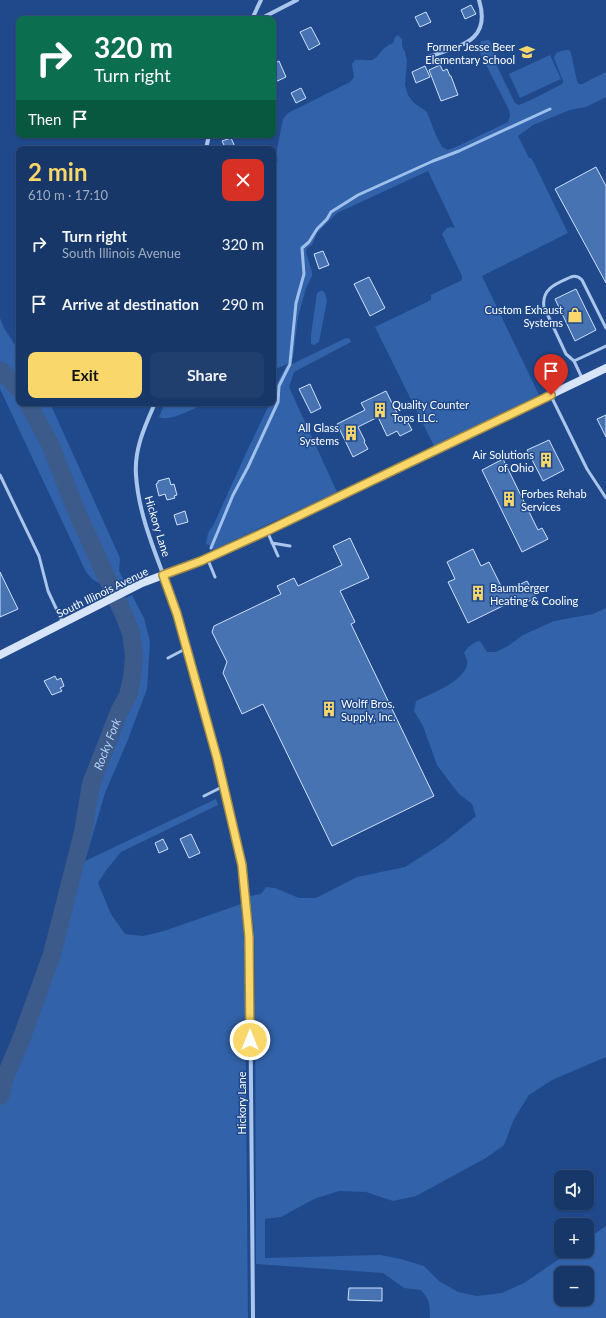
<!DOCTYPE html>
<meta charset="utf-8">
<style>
body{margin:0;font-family:Lato,sans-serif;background:#203f6e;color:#f1f3f6;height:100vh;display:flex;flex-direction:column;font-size:15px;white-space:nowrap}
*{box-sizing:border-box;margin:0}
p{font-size:13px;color:#9eacc0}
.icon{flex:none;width:22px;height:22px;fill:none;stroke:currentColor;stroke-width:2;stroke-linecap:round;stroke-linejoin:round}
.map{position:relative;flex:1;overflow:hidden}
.details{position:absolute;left:16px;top:146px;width:260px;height:260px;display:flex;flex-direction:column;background:#173768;border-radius:8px;box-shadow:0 1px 3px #0004,0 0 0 1px #36517c}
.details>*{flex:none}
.top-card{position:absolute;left:16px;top:16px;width:260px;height:122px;border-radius:8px;box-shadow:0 1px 3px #0004,0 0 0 1px #36517c;background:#0b6e4f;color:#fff;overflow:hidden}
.fabs{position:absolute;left:554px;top:1170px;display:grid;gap:8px}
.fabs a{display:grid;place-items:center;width:40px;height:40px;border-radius:8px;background:#173768;box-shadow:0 1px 3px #0004,0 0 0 1px #36517c;font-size:20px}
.pin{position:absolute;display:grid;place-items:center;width:34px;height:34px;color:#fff;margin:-41px -17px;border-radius:50% 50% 50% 0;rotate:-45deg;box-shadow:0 0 4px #0007}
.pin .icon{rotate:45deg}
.me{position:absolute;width:44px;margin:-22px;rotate:0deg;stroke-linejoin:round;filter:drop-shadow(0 0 3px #0008)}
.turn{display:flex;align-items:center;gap:14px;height:84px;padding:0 12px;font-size:18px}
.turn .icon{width:52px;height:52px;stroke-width:2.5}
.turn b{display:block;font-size:28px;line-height:34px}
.then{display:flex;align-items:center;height:38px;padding:0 12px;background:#0003;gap:8px;font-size:15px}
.round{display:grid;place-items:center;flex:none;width:42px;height:42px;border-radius:8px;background:#203f6e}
.head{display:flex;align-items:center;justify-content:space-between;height:68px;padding:0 12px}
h1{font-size:24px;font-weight:700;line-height:30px;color:#fad76b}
.button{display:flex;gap:8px;margin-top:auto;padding:8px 12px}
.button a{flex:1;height:46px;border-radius:8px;background:#fad76b;color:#111;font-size:16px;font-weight:700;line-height:46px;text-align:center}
.button a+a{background:#203f6e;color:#f1f3f6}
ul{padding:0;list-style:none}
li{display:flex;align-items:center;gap:12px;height:60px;padding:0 12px}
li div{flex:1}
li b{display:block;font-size:15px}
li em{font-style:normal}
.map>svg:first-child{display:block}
.green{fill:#3262a9;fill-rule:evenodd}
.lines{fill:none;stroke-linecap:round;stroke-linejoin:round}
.stream{stroke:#9fc0ed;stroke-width:3}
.river{stroke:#3c5b8b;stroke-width:18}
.building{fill:#4773b3;stroke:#d0e1f9}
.lane{stroke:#abc6ec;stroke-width:3}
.street{stroke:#abc6ec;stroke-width:4}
.secondary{stroke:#d7e4f9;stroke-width:8}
.route-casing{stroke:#a28c46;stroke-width:10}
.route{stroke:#fad76b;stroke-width:7}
.labels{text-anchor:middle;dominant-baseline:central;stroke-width:3;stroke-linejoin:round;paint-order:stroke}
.poi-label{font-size:11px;fill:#fff;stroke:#1f498b;text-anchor:end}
.street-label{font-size:11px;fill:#fff;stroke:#1f498b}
.water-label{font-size:12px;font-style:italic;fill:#b7d0f3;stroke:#1f498b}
</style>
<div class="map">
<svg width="606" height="1318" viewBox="0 0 606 1318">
<rect width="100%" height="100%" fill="#1f498b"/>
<path class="green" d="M 398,35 L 402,39 L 402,46 L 405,52 L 407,61 L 405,85 L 408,95 L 413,102 L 427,112 L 435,133 L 442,147 L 448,150 L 458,146 L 508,122 L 510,116 L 509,110 L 478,49 L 481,41 L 489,40 C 497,52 492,54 496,64 L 515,103 L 519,105 L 533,99 L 562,84 L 563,81 L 554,58 C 555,51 563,50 569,50 L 571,53 L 577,81 L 579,84 L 582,84 L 606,72 L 606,97 L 586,107 L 570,110 L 533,125 L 518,136 L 529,158 L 531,158 L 534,163 L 568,233 L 482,276 L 539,395 L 434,446 L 375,327 L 431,300 L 431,295 L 462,280 L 462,276 L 442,234 L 447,228 L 451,227 L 455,228 L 428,171 L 337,213 L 317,233 L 312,245 L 307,248 L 306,252 L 312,272 L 312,276 L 306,288 L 298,317 L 293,358 L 290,363 L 273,370 L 273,160 L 278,161 L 276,154 L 283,119 L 288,113 L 350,82 L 354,77 L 352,64 L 355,60 C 361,59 367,61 372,60 C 380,57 381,47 393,43 L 395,37 Z
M 550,55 L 561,79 L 520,98 L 509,74 Z
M 322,290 L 325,293 L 327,301 L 319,342 L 314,345 L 311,344 L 311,335 L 317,293 Z
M 0,318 L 4,328 L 19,351 L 19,403 L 50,403 L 120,558 L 119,571 L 126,584 L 106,594 L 102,585 L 92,579 L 86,572 L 0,389 Z
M 346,338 L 350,339 L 351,342 L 294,372 L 289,387 L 337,492 L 213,550 L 211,546 L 206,544 L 208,533 L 214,524 L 246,453 L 270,403 L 273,403 L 273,396 L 276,385 L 286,367 Z
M 165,403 L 206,403 C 196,407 169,423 159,417 Z
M 132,595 L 144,618 L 150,642 L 147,689 L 127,742 L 105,793 L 85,861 L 216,799 L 218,805 L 121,852 L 107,869 L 98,883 L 111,914 L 125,934 L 143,936 L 164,931 L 241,904 L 244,941 L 245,979 L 248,1318 L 0,1318 L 0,1096 L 4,1080 L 22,1037 L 52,954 L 83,832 L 91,784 L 119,712 L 128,695 L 132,678 L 134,656 L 131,633 L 118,602 Z
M 606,608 L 606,1057 L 552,1080 L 529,1095 L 514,1119 L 504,1145 L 486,1158 L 416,1196 L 393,1201 L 366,1192 L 339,1191 L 314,1199 L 281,1217 L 265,1219 L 265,1258 L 380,1255 L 401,1259 L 424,1266 L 439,1281 L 458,1292 L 477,1296 L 502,1293 L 524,1283 L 571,1251 L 587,1251 L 587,1239 L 606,1226 L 606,1318 L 430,1318 C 430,1305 430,1300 421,1290 L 404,1288 L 383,1273 L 256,1264 L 255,967 L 254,932 L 250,896 L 261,894 L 266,887 L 275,888 L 299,898 L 316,898 L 357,877 L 405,867 L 444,842 L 476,816 L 472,804 L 458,793 L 437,765 L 423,726 L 414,711 L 416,701 C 430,694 463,682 467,665 C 468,661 466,657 464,653 C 467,648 473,642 480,641 L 487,652 L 496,652 L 508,646 L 523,635 L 554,621 L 593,614 ZM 561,1273 L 587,1273 L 587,1299 L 561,1299 Z"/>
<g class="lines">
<path class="stream" d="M 290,363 L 296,303 L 304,274 L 302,248 L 309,242 L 317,229 L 327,219 L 331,212 L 358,195 L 433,161 L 459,151 L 550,109
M 211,548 L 233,495 L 248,467 L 278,402 L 279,386 L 290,364"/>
<g class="river">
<path d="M 0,370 L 19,389"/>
<path id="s1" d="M 0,1096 L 4,1080 L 22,1037 L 52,954 L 83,832 L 91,784 L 119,712 L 128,695 L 132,678 L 134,656 L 131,633 L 124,615 L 78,515 L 50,444 L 28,403"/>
</g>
</g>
<path class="building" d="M 471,5 L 476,14 L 465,19 L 461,10 Z
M 426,12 L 431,22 L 420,27 L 415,17 Z
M 311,27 L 320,44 L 309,50 L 300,32 Z
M 279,61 L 286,77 L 273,83 L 273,64 Z
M 440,65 L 443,71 L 447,69 L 450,76 L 451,76 L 458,95 L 441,101 L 429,70 Z
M 425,66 L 430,77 L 416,83 L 412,72 Z
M 301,88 L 306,98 L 296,103 L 291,93 Z
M 231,138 L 236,149 L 226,149 L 222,141 Z
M 596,167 L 606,186 L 606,283 L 555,189 Z
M 323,251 L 329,265 L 319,269 L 314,254 Z
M 369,277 L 385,308 L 370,316 L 354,284 Z
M 576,289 L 596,330 L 575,341 L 555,299 Z
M 310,384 L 321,408 L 311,413 L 299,389 Z
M 386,391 L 400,419 L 405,417 L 412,430 L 400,436 L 397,431 L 387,436 L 378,417 L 358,427 L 365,441 L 364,442 L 368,449 L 353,457 L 337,424 L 365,410 L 361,403 Z
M 606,415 L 606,437 L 597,419 Z
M 549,440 L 564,470 L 543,481 L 527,450 Z
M 503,459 L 538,530 L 542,528 L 548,539 L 522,552 L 482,470 Z
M 169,478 L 171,485 L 174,484 L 177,495 L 174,496 L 175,498 L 167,500 L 165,494 L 159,496 L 156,484 L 158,483 L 158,481 Z
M 185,511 L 188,522 L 177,525 L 174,515 Z
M 350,538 L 369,578 L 340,591 L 355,622 L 351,624 L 434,796 L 332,846 L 263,704 L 242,714 L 223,673 L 227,662 L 212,632 L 214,626 L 281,594 L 277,586 L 294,578 L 298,586 L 342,565 L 333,546 Z
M 473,549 L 481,566 L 489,562 L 504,592 L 527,581 L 536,598 L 522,604 L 519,598 L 468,623 L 448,582 L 455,579 L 447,562 Z
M 0,572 L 18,609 L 0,617 Z
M 55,676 L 57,680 L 61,678 L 64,686 L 60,688 L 62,691 L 52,695 L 44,681 Z
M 191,834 L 200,853 L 189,858 L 180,839 Z
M 163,839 L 168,849 L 159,853 L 155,843 Z
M 349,1288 L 382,1288 L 382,1301 L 348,1300 Z"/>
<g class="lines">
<path class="lane" d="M 574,361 L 606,346
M 582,378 L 574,361 L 566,354 L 544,307 C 541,288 558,283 571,277 C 576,275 579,277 582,280 L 606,328
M 551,396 L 587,469 L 606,498
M 0,475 L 39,556 L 48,591 L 63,623
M 267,531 L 278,556
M 272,543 L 290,546
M 208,560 L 215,577
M 168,658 L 187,648
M 204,796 L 224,786"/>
<path class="street" d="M 252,19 L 261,0
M 260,19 L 297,0
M 428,57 C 459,46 492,42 479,0
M 206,149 L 209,135
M 155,403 C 145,426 134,449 136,475 C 139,523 163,568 177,614 C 188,648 197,684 206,719 C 219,767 233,816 242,865 C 247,899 249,934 250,968 L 253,1318"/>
<path class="secondary" d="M 0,655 L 142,583 L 201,561 L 267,531 L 606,368"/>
</g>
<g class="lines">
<defs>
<path id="route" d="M 250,1040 L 249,937 L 242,865 L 217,758 L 177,614 L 163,575 L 201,561 L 267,531 L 551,395"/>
</defs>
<use href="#route" class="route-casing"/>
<use href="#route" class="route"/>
</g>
<defs>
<symbol id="school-bare" viewBox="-9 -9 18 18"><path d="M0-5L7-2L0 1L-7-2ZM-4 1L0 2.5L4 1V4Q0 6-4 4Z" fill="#fad76b" stroke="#1f498b" stroke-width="2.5" paint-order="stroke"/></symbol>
<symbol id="shop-bare" viewBox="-9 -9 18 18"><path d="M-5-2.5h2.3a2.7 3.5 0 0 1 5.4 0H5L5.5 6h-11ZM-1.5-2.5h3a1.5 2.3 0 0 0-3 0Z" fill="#fad76b" stroke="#1f498b" stroke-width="2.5" paint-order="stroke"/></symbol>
<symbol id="building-bare" viewBox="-9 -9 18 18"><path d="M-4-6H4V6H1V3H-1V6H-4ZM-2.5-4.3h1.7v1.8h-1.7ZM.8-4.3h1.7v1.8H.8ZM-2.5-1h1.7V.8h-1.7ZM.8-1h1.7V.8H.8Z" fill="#fad76b" stroke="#1f498b" stroke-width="2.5" paint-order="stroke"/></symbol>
</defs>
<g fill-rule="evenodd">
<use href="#school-bare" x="516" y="41" width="22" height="22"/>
<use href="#shop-bare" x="564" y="304" width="22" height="22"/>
<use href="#building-bare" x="369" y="399" width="22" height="22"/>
<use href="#building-bare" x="340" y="422" width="22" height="22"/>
<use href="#building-bare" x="535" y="449" width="22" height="22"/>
<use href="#building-bare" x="498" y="488" width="22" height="22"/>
<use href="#building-bare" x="467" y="582" width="22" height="22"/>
<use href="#building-bare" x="318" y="698" width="22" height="22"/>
</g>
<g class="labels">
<g class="poi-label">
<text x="515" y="46">Former Jesse Beer<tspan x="515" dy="13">Elementary School</tspan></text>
<text x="563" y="309">Custom Exhaust<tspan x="563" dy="13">Systems</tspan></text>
<text x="392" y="404" text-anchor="start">Quality Counter<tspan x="392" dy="13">Tops LLC.</tspan></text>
<text x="339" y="427">All Glass<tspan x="339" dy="13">Systems</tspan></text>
<text x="534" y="454">Air Solutions<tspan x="534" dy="13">of Ohio</tspan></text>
<text x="521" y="493" text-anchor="start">Forbes Rehab<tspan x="521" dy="13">Services</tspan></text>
<text x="490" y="587" text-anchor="start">Baumberger<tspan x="490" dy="13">Heating &amp; Cooling</tspan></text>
<text x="341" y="703" text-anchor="start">Wolff Bros.<tspan x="341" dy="13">Supply, Inc.</tspan></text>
</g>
<g class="street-label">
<text transform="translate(158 526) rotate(73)">Hickory Lane</text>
<text transform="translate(102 592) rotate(-26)">South Illinois Avenue</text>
<text transform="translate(241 1103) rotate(-90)">Hickory Lane</text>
</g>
<g class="water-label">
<text stroke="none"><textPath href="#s1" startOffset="369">Rocky Fork</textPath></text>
</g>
</g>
</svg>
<div class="fabs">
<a><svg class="icon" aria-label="sound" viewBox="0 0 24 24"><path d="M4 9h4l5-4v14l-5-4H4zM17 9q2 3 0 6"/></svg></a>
<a>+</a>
<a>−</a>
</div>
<div class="pin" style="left:551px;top:395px;background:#d93025"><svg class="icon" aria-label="arrive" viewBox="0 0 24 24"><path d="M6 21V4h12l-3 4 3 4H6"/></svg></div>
<svg class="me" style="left:250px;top:1040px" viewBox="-20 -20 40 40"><circle r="17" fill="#fad76b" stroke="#fff" stroke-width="3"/><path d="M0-11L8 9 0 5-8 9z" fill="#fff"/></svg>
<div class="top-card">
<div class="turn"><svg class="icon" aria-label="right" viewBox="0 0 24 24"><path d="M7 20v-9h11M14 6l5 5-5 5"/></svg><div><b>320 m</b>Turn right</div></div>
<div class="then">Then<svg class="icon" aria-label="arrive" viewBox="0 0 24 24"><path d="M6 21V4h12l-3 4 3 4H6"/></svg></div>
</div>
<section class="details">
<div class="head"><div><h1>2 min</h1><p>610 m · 17:10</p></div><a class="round" style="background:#d93025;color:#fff"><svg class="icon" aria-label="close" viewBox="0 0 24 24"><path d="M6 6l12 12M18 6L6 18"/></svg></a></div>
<ul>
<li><svg class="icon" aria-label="right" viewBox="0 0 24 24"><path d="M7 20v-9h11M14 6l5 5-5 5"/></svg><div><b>Turn right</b><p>South Illinois Avenue</p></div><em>320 m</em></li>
<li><svg class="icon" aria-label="arrive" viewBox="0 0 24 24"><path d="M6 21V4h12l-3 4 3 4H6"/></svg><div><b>Arrive at destination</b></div><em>290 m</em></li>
</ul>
<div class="button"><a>Exit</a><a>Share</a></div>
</section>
</div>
